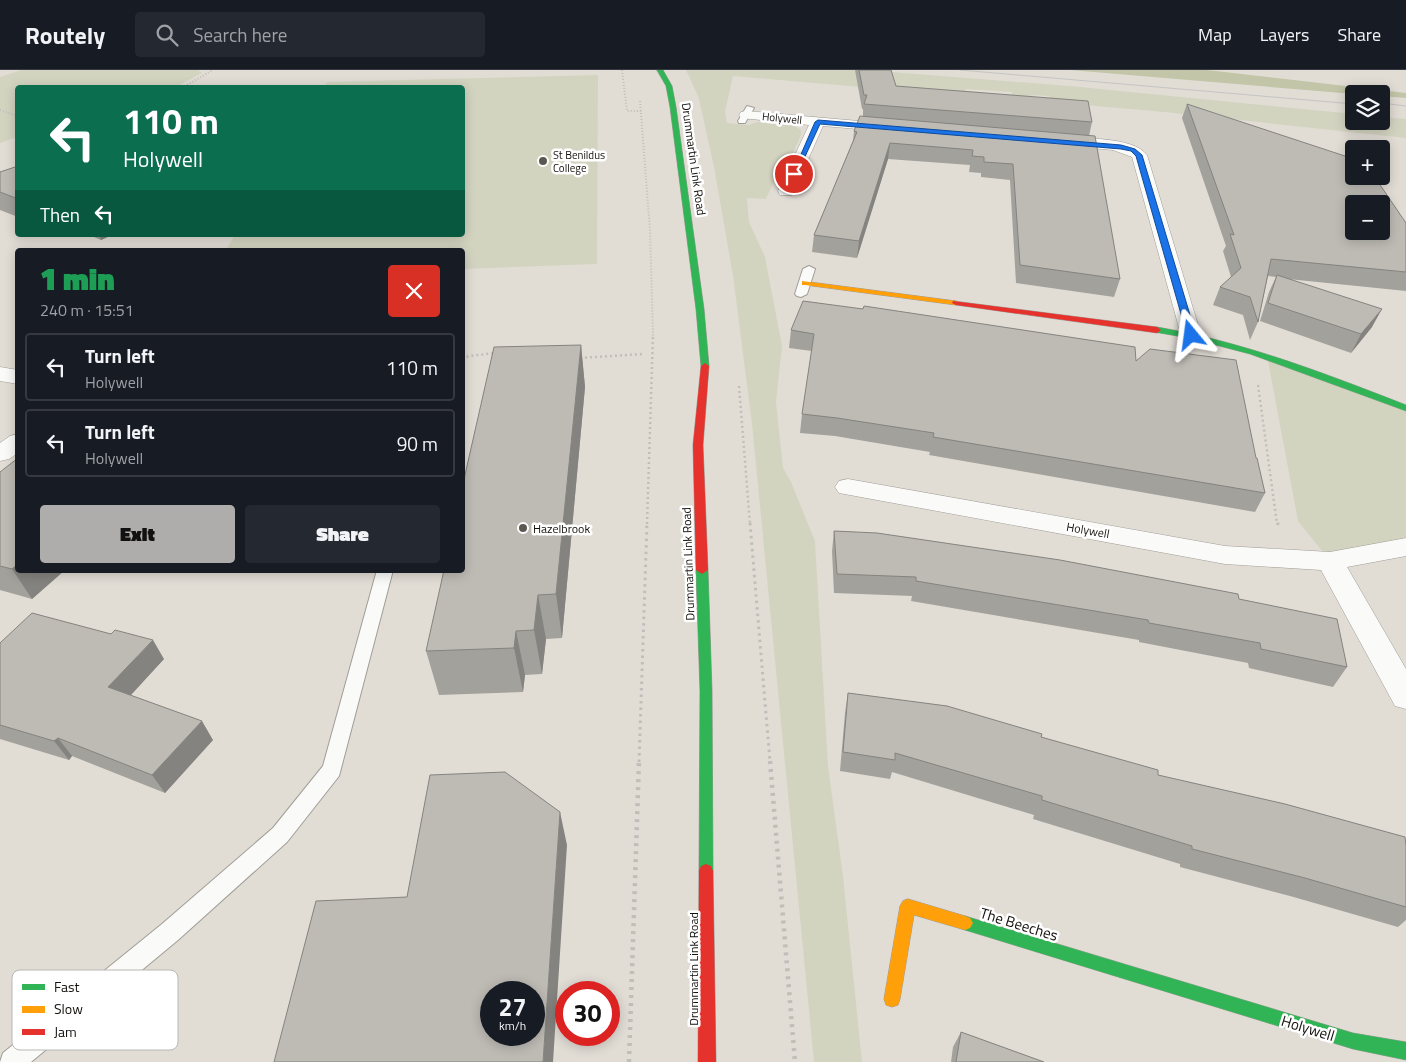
<!DOCTYPE html>
<meta charset="utf-8">
<style>
body{margin:0;font-family:"Titillium Web",sans-serif;background:#242831;color:#f1f3f6;height:100vh;display:flex;flex-direction:column;font-size:19px;white-space:nowrap}
*{box-sizing:border-box;margin:0}
p{font-size:16px;color:#9ea1a6}
.icon{flex:none;width:28px;height:28px;fill:none;stroke:currentColor;stroke-width:2;stroke-linecap:round;stroke-linejoin:round}
.map{position:relative;flex:1;overflow:hidden}
.drawer{position:absolute;left:15px;top:178px;width:450px;height:325px;display:flex;flex-direction:column;background:#171b24;border-radius:5px;box-shadow:0 2px 12px #0003}
.drawer>*{flex:none}
.top-card{position:absolute;left:15px;top:15px;width:450px;height:152px;border-radius:5px;box-shadow:0 2px 12px #0003;background:#0b6e4f;color:#fff;overflow:hidden}
.controls{position:absolute;left:1345px;top:15px;display:grid;gap:10px}
.controls a{display:grid;place-items:center;width:45px;height:45px;border-radius:5px;background:#171b24;box-shadow:0 2px 12px #0003;font-size:25px}
.speed{position:absolute;left:480px;top:911px;display:flex;gap:10px;font-size:25px;font-weight:700;text-align:center}
.speed>*{display:grid;place-content:center;width:65px;height:65px;border-radius:50%;background:#171b24;box-shadow:0 2px 12px #0003;line-height:1}
.speed small{font-size:12px;font-weight:400}
.speed .limit{border:8px solid #d22;background:#fff;color:#111}
.pin{position:absolute;display:grid;place-items:center;width:42px;height:42px;color:#fff;margin:-21px;border:2px solid #fff;border-radius:50%;box-shadow:0 1px 5px #0007}
.me{position:absolute;width:55px;margin:-28px;rotate:344deg;stroke-linejoin:round;filter:drop-shadow(0 0 4px #0008)}
.turn{display:flex;align-items:center;gap:18px;height:105px;padding:0 25px;font-size:22px}
.turn .icon{width:65px;height:65px;stroke-width:2.5}
.turn b{display:block;font-size:35px;line-height:42px}
.then{display:flex;align-items:center;height:48px;padding:0 25px;background:#0003;gap:10px;font-size:19px}
.round{display:grid;place-items:center;flex:none;width:52px;height:52px;border-radius:5px;background:#242831}
.head{display:flex;align-items:center;justify-content:space-between;height:85px;padding:0 25px}
h1{font-size:30px;font-weight:800;line-height:38px;color:#1e9e55}
.button{display:flex;gap:10px;margin-top:auto;padding:10px 25px}
.button a{flex:1;height:58px;border-radius:5px;background:#aeadac;color:#111;font-size:20px;font-weight:800;line-height:58px;text-align:center}
.button a+a{background:#242831;color:#f1f3f6}
ul{padding:0;list-style:none}
li{display:flex;align-items:center;gap:15px;height:68px;margin:0 10px 8px;padding:0 15px;border:2px solid #363941;border-radius:5px}
li div{flex:1}
li b{display:block;font-size:19px}
li em{font-style:normal}
header{display:flex;align-items:center;gap:30px;box-sizing:border-box;height:70px;padding:0 25px;background:#171b24;border-bottom:1px solid #363941}
header strong{font-size:24px}
nav{display:flex;gap:28px;margin-inline-start:auto;font-size:18px}
.search{width:350px;height:45px;background:#242831;display:flex;align-items:center;gap:12px;box-sizing:border-box;padding:0 18px;border-radius:5px;color:#9ea1a6;font-size:19px}
.map>svg:first-child{display:block}
.green{fill:#d3d4c0}
.forest{fill:#c2c5a7}
.lines{fill:none;stroke-linecap:round;stroke-linejoin:round}
.lane-casing{stroke:#a09d97;stroke-width:2}
.street-casing{stroke:#a09d97;stroke-width:1}
.fast-casing{stroke:#a09d97;stroke-width:1}
.slow-casing{stroke:#a09d97;stroke-width:1}
.jam-casing{stroke:#a09d97;stroke-width:1}
.path-far3{stroke:#c0bebb;stroke-width:2;stroke-dasharray:1 2;stroke-linecap:butt}
.path-far2{stroke:#c0bebb;stroke-width:2.5;stroke-dasharray:2 3;stroke-linecap:butt}
.path-far1{stroke:#c0bebb;stroke-width:3;stroke-dasharray:2.5 4;stroke-linecap:butt}
.path{stroke:#c0bebb;stroke-width:4.5;stroke-dasharray:3 5;stroke-linecap:butt}
.lane{fill:#fafaf9;fill-rule:evenodd}
.street{fill:#fafaf9;fill-rule:evenodd}
.fast{fill:#30b455;fill-rule:evenodd}
.slow{fill:#ff9f0a;fill-rule:evenodd}
.jam{fill:#e5322d;fill-rule:evenodd}
.tram{stroke:#c5c4c2;stroke-width:1}
.wall{fill:#a3a19c}
.shaded-wall{fill:#85837f}
.building{fill:#bebbb5;stroke:#85837f;fill-rule:evenodd}
.route{fill:#1a73e8;stroke:#114b97}
.poi-dot{fill:#5b5852;stroke:#fff;stroke-width:2}
.labels{text-anchor:middle;dominant-baseline:central;stroke-width:5;stroke-linejoin:round;paint-order:stroke}
.far-street-label{font-size:11px;fill:#13110c;stroke:#fff}
.far-poi-label{font-size:11px;fill:#13110c;stroke:#fff;text-anchor:start}
.street-label{font-size:12px;fill:#13110c;stroke:#fff}
.poi-label{font-size:12px;fill:#13110c;stroke:#fff;text-anchor:start}
.near-street-label{font-size:15px;fill:#13110c;stroke:#fff}
.key{fill:#fff;stroke:#b8b8b6;stroke-width:1}
.key-label{font-size:14px;fill:#13110c}
</style>
<header>
<strong>Routely</strong>
<div class="search"><svg class="icon" aria-label="search" viewBox="0 0 24 24"><circle cx="10" cy="10" r="6"/><path d="M15 15l6 6"/></svg>Search here</div>
<nav><a>Map</a><a>Layers</a><a>Share</a></nav>
</header>
<div class="map">
<svg width="1406" height="992" viewBox="0 0 1406 992">
<rect width="100%" height="100%" fill="#e1ddd5"/>
<path class="green" d="M 21,0 L 198,0 L 202,3 L 175,17 L 18,18 L 17,67 L 0,73 L 0,7 Z
M 686,0 L 866,0 L 1070,16 L 1354,44 L 1354,51 L 1381,51 L 1381,47 L 1406,49 L 1406,68 L 1164,42 L 1050,32 L 1049,26 L 1031,25 L 1030,31 L 1012,29 L 1012,22 L 966,19 L 965,26 L 733,6 L 725,42 L 727,53 L 749,55 L 757,52 L 765,52 L 791,54 L 801,60 L 801,65 L 784,103 L 777,105 L 766,129 L 747,128 L 749,152 L 765,187 L 782,276 L 776,332 L 783,398 L 791,412 L 815,471 L 828,696 L 843,806 L 862,992 L 814,992 L 752,354 L 733,206 L 714,97 L 701,38 L 698,26 Z
M 598,5 L 597,194 L 463,199 L 462,180 L 226,180 L 235,165 L 462,165 L 462,18 L 324,17 L 327,12 Z
M 1267,286 L 1406,338 L 1406,477 L 1330,491 L 1298,451 Z"/>
<path class="forest" d="M 1070,0 L 1207,0 L 1406,23 L 1406,28 L 1381,26 L 1381,24 L 1354,24 Z"/>
<g class="lines">
<defs>
<path id="lane" d="M 747,36 L 754,38 L 745,53 L 739,53 L 738,51 Z
M 809,196 L 815,199 L 807,224 L 801,227 L 797,226 L 795,224 L 803,199 Z
M 377,500 L 393,500 L 339,706 L 287,772 L 178,870 L 31,992 L 0,992 L 3,983 L 162,854 L 273,758 L 323,696 Z"/>
<path id="street" d="M 746,41 L 893,54 L 898,55 L 900,58 L 898,61 L 893,62 L 823,56 L 794,121 L 792,125 L 780,125 L 778,121 L 809,55 L 741,48 L 739,45 L 741,42 Z
M 1060,67 C 1081,69 1133,66 1147,85 L 1201,265 L 1198,269 L 1191,271 L 1184,269 L 1181,265 L 1132,87 L 1113,80 L 1055,75 L 1052,72 L 1055,69 Z
M 0,297 L 18,300 L 18,314 L 0,311 Z
M 18,364 L 18,383 L 9,389 L 0,391 L 0,373 L 10,366 Z
M 848,409 L 1225,476 L 1330,482 L 1406,468 L 1406,486 L 1347,497 L 1406,599 L 1406,639 L 1395,636 L 1321,500 L 1225,494 L 839,423 L 835,417 L 839,411 Z"/>
<path id="fast" d="M 657,0 L 663,0 L 672,16 L 676,37 L 704,239 L 709,296 L 705,299 L 701,296 L 696,239 L 670,37 L 666,16 Z
M 1157,257 C 1244,272 1324,303 1406,335 L 1406,341 L 1250,284 L 1189,268 L 1154,262 L 1153,260 Z
M 702,496 L 708,500 L 712,621 L 713,801 L 711,806 L 706,808 L 701,806 L 699,801 L 700,621 L 696,500 Z
M 965,846 L 1353,963 L 1406,972 L 1406,990 L 1353,979 L 965,860 L 960,858 L 957,853 L 960,848 Z"/>
<path id="slow" d="M 802,211 L 956,231 L 960,233 L 956,235 L 805,215 L 802,215 Z
M 908,829 L 965,846 L 970,848 L 973,853 L 970,858 L 965,860 L 914,845 L 900,929 L 898,935 L 892,937 L 886,935 L 884,929 L 900,836 L 903,831 Z"/>
<path id="jam" d="M 953,231 L 1157,257 L 1161,260 L 1157,263 L 956,235 L 952,233 Z
M 705,293 L 709,296 L 703,375 L 708,500 L 702,504 L 696,500 L 693,375 L 701,296 Z
M 706,794 L 711,796 L 713,801 L 716,992 L 698,992 L 699,801 L 701,796 Z"/>
</defs>
<use href="#lane" class="lane-casing"/>
<use href="#street" class="street-casing"/>
<use href="#fast" class="fast-casing"/>
<use href="#slow" class="slow-casing"/>
<use href="#jam" class="jam-casing"/>
<path class="path-far3" d="M 622,0 L 627,41 L 641,41
M 182,18 L 213,0
M 640,31 L 650,160 L 653,266
M 0,40 L 18,46"/>
<path class="path-far2" d="M 580,288 L 643,284
M 462,289 L 469,286 L 496,283
M 1258,315 L 1277,454
M 739,316 L 750,454
M 647,454 L 653,265"/>
<path class="path-far1" d="M 750,453 L 770,692
M 1277,453 L 1280,456
M 639,692 L 647,453"/>
<path class="path" d="M 770,691 L 795,992
M 629,992 L 639,691"/>
<use href="#lane" class="lane"/>
<use href="#street" class="street"/>
<use href="#fast" class="fast"/>
<use href="#slow" class="slow"/>
<use href="#jam" class="jam"/>
<path class="tram" d="M 960,0 L 1354,34
M 1381,33 L 1406,36"/>
</g>
<path class="wall" d="M 855,0 L 891,0 L 896,16 L 1092,52 L 1089,66 L 1120,209 L 1114,227 L 1016,213 L 1010,110 L 981,107 L 981,103 L 969,102 L 970,95 L 888,89 L 857,188 L 812,182 L 814,165 L 853,71 L 854,61 L 863,46 L 863,39 L 862,39 Z
M 1187,34 L 1406,153 L 1406,221 L 1288,209 L 1372,257 L 1351,283 L 1260,251 L 1269,222 L 1276,207 L 1268,206 L 1258,252 L 1250,270 L 1243,245 L 1213,235 L 1220,217 L 1231,207 L 1223,181 L 1226,176 L 1182,48 Z
M 18,96 L 18,147 L 0,140 L 0,102 Z
M 89,165 L 112,165 L 101,170 Z
M 791,260 L 1136,291 L 1256,388 L 1265,423 L 1255,442 L 929,385 L 930,382 L 835,366 L 800,363 L 802,344 L 812,281 L 789,278 Z
M 581,275 L 585,317 L 562,568 L 546,569 L 542,604 L 525,605 L 523,622 L 439,625 L 426,581 Z
M 0,402 L 18,500 L 65,500 L 32,529 L 0,520 Z
M 834,461 L 1239,529 L 1347,597 L 1333,617 L 1249,598 L 1248,593 L 1139,572 L 1139,570 L 911,531 L 912,526 L 834,523 L 832,481 Z
M 0,573 L 164,589 L 130,625 L 213,670 L 165,723 L 72,686 L 69,690 L 0,669 Z
M 848,623 L 1041,667 L 1158,705 L 1406,776 L 1406,850 L 1398,857 L 1290,826 L 1180,797 L 1180,794 L 1033,749 L 1034,745 L 892,702 L 890,709 L 840,701 L 845,643 Z
M 961,962 L 1044,992 L 951,992 L 953,977 Z"/>
<path class="shaded-wall" d="M 890,73 L 888,89 L 857,188 L 859,171 Z
M 99,165 L 112,165 L 101,170 Z
M 1382,239 L 1372,257 L 1351,283 L 1361,264 Z
M 581,275 L 585,317 L 562,568 L 556,524 Z
M 18,494 L 18,500 L 65,500 L 32,529 L 12,499 Z
M 538,525 L 546,569 L 542,604 L 534,560 Z
M 516,561 L 525,605 L 523,622 L 514,578 Z
M 153,570 L 164,589 L 121,636 L 108,617 Z
M 202,651 L 213,670 L 165,723 L 152,705 Z
M 58,668 L 72,686 L 69,690 L 54,671 Z
M 560,742 L 567,775 L 553,992 L 543,992 Z"/>
<path class="building" d="M 859,0 L 891,0 L 896,16 L 1088,31 L 1092,52 L 864,34 L 867,25 L 864,25 Z
M 1187,34 L 1354,89 L 1354,106 L 1374,106 L 1406,153 L 1406,202 L 1271,189 L 1258,252 L 1250,227 L 1220,217 L 1241,198 L 1230,164 L 1234,165 ZM 1354,134 L 1381,134 L 1381,161 L 1354,161 Z
M 860,46 L 1095,66 L 1120,209 L 1020,195 L 1013,94 L 984,92 L 984,87 L 972,86 L 973,80 L 890,73 L 859,171 L 814,165 L 857,62 L 854,61 Z
M 18,96 L 18,129 L 0,122 L 0,102 Z
M 1277,205 L 1382,239 L 1361,264 L 1268,233 Z
M 803,231 L 863,239 L 864,236 L 1135,277 L 1136,291 L 1150,279 L 1236,290 L 1256,388 L 1257,388 L 1265,423 L 933,367 L 934,363 L 837,348 L 802,344 L 814,264 L 791,260 Z
M 581,275 L 556,524 L 538,525 L 534,560 L 516,561 L 514,578 L 426,581 L 444,500 L 462,500 L 462,418 L 494,277 Z
M 18,388 L 18,494 L 12,499 L 0,496 L 0,402 Z
M 834,461 L 877,463 L 1060,490 L 1238,524 L 1239,529 L 1337,549 L 1347,597 L 1261,579 L 1260,573 L 1149,553 L 1148,550 L 916,511 L 916,507 L 837,504 Z
M 32,543 L 111,564 L 115,560 L 153,570 L 108,617 L 202,651 L 152,705 L 58,668 L 54,671 L 0,655 L 0,573 Z
M 848,623 L 947,636 L 1042,664 L 1041,667 L 1158,700 L 1158,705 L 1285,734 L 1405,767 L 1406,776 L 1406,837 L 1305,808 L 1192,779 L 1192,776 L 1042,730 L 1042,726 L 895,683 L 895,690 L 843,682 Z
M 505,702 L 560,742 L 543,992 L 274,992 L 316,831 L 407,827 L 430,705 ZM 491,922 L 534,922 L 534,965 L 491,965 Z
M 961,962 L 1044,992 L 956,992 Z"/>
<path class="route" d="M 818,50 L 1121,75 L 1135,79 L 1142,85 L 1196,265 L 1191,267 L 1187,265 L 1136,86 L 1131,81 L 1121,79 L 820,54 L 797,104 L 792,105 L 815,52 Z"/>
<g class="poi-dot">
<circle cx="543" cy="91" r="5"/>
<circle cx="523" cy="458" r="5"/>
</g>
<g class="labels">
<g class="far-street-label">
<text transform="translate(782 48) rotate(6)">Holywell</text>
</g>
<g class="far-poi-label">
<text x="553" y="85">St Benildus<tspan x="553" dy="13">College</tspan></text>
</g>
<g class="street-label">
<text transform="translate(694 89) rotate(82)">Drummartin Link Road</text>
<text transform="translate(1088 460) rotate(10)">Holywell</text>
<text transform="translate(688 494) rotate(-92)">Drummartin Link Road</text>
<text transform="translate(693 899) rotate(-90)">Drummartin Link Road</text>
</g>
<g class="poi-label">
<text x="533" y="458">Hazelbrook</text>
</g>
<g class="near-street-label">
<text transform="translate(1019 854) rotate(17)">The Beeches</text>
<text transform="translate(1308 958) rotate(17)">Holywell</text>
</g>
</g>
<rect x="12" y="900" width="166" height="80" rx="8" class="key"/>
<rect x="22" y="914" width="23" height="6" fill="#30b455"/>
<rect x="22" y="936" width="23" height="7" fill="#ff9f0a"/>
<rect x="22" y="959" width="23" height="6" fill="#e5322d"/>
<g class="key-label">
<text x="54" y="922">Fast</text>
<text x="54" y="944">Slow</text>
<text x="54" y="967">Jam</text>
</g>
</svg>
<div class="controls">
<a><svg class="icon" aria-label="layers" viewBox="0 0 24 24"><path d="M12 4l9 5-9 5-9-5zM3 14l9 5 9-5"/></svg></a>
<a>+</a>
<a>−</a>
</div>
<div class="speed"><div>27<small>km/h</small></div><div class="limit">30</div></div>
<div class="pin" style="left:794px;top:104px;background:#d93025"><svg class="icon" aria-label="arrive" viewBox="0 0 24 24"><path d="M6 21V4h12l-3 4 3 4H6"/></svg></div>
<svg class="me" style="left:1191px;top:265px" viewBox="-20 -20 40 40"><path d="M0-17L14 15 0 8-14 15z" fill="#1a73e8" stroke="#fff" stroke-width="4"/></svg>
<div class="top-card">
<div class="turn"><svg class="icon" aria-label="left" viewBox="0 0 24 24"><path d="M17 20v-9H6M10 6l-5 5 5 5"/></svg><div><b>110 m</b>Holywell</div></div>
<div class="then">Then<svg class="icon" aria-label="left" viewBox="0 0 24 24"><path d="M17 20v-9H6M10 6l-5 5 5 5"/></svg></div>
</div>
<section class="drawer">
<div class="head"><div><h1>1 min</h1><p>240 m · 15:51</p></div><a class="round" style="background:#d93025;color:#fff"><svg class="icon" aria-label="close" viewBox="0 0 24 24"><path d="M6 6l12 12M18 6L6 18"/></svg></a></div>
<ul>
<li><svg class="icon" aria-label="left" viewBox="0 0 24 24"><path d="M17 20v-9H6M10 6l-5 5 5 5"/></svg><div><b>Turn left</b><p>Holywell</p></div><em>110 m</em></li>
<li><svg class="icon" aria-label="left" viewBox="0 0 24 24"><path d="M17 20v-9H6M10 6l-5 5 5 5"/></svg><div><b>Turn left</b><p>Holywell</p></div><em>90 m</em></li>
</ul>
<div class="button"><a>Exit</a><a>Share</a></div>
</section>
</div>
